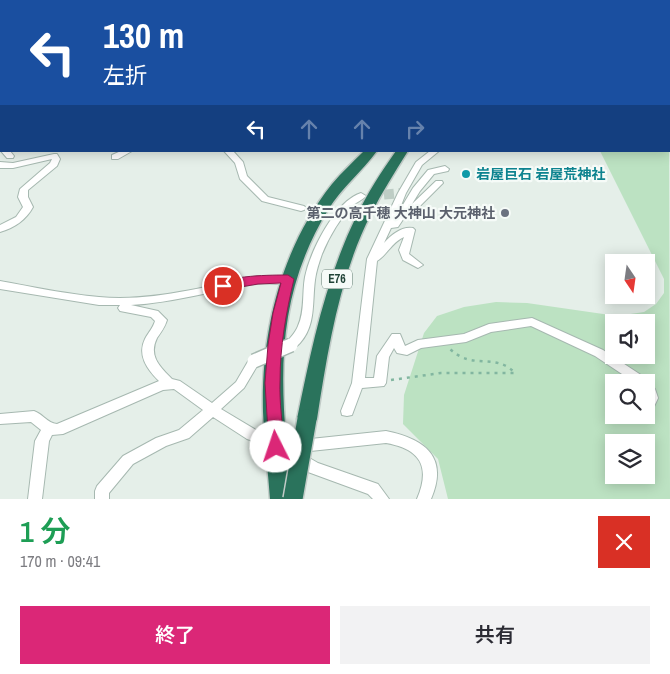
<!DOCTYPE html>
<html lang="ja">
<meta charset="utf-8">
<style>
body{margin:0;font-family:"Archivo Narrow","Noto Sans JP",sans-serif;background:#f2f2f3;color:#2b2b33;height:100vh;display:flex;flex-direction:column;font-size:19px;white-space:nowrap}
*{box-sizing:border-box;margin:0}
p{font-size:16px;color:#7c7c81}
.icon{flex:none;width:28px;height:28px;fill:none;stroke:currentColor;stroke-width:2;stroke-linecap:round;stroke-linejoin:round}
.map{position:relative;height:499px;overflow:hidden}
.sheet{display:flex;flex-direction:column;background:#fff;flex:1}
.sheet>*{flex:none}
.hud{position:absolute;left:0px;top:0px;width:670px;height:152px;box-shadow:0 2px 12px #0003;background:#1a4fa0;color:#fff;overflow:hidden}
.needle{width:32px;rotate:167deg}
.controls{position:absolute;left:605px;top:254px;display:grid;gap:10px}
.controls a{display:grid;place-items:center;width:50px;height:50px;border-radius:0px;background:#fff;box-shadow:0 2px 12px #0003;font-size:25px}
.pin{position:absolute;display:grid;place-items:center;width:42px;height:42px;color:#fff;margin:-21px;border:2px solid #fff;border-radius:50%;box-shadow:0 1px 5px #0007}
.me{position:absolute;width:55px;margin:-28px;rotate:356deg;stroke-linejoin:round;filter:drop-shadow(0 0 4px #0008)}
.turn{display:flex;align-items:center;gap:18px;height:105px;padding:0 20px;font-size:22px}
.turn .icon{width:65px;height:65px;stroke-width:2.5}
.turn b{display:block;font-size:35px;line-height:42px}
.lanes{display:flex;align-items:center;height:48px;padding:0 20px;background:#0003;justify-content:center;gap:25px;direction:ltr}
.lanes .off{opacity:.35}
.round{display:grid;place-items:center;flex:none;width:52px;height:52px;border-radius:0px;background:#f2f2f3}
.head{display:flex;align-items:center;justify-content:space-between;height:85px;padding:0 20px}
h1{font-size:30px;font-weight:600;line-height:38px;color:#1e9e55}
.cta{display:flex;gap:10px;margin-top:auto;padding:10px 20px}
.cta a{flex:1;height:58px;border-radius:0px;background:#db2777;color:#fff;font-size:20px;font-weight:600;line-height:58px;text-align:center}
.cta a+a{background:#f2f2f3;color:#2b2b33}
.map>svg:first-child{display:block}
.green{fill:#bce2c2;fill-rule:evenodd}
.lines{fill:none;stroke-linecap:round;stroke-linejoin:round}
.river{stroke:#88d6d9;stroke-width:18}
.minor-tunnel{stroke:#becdc5;stroke-width:10;stroke-dasharray:10 5;stroke-linecap:butt}
.minor-casing{stroke:#a6b8b0;stroke-width:2}
.major-casing{stroke:#c1cbc7;stroke-width:3}
.highway-casing{stroke:#c1cbc7;stroke-width:3}
.path{stroke:#82b6a0;stroke-width:2.5;stroke-dasharray:3 5;stroke-linecap:butt}
.minor{fill:#fff;fill-rule:evenodd}
.major{fill:#65a990;fill-rule:evenodd}
.highway{fill:#2a735c;fill-rule:evenodd}
.minor-bridge-casing{stroke:#a6b8b0;stroke-width:16;stroke-linecap:butt}
.highway-bridge-casing{stroke:#c1cbc7;stroke-width:22;stroke-linecap:butt}
.minor-bridge{stroke:#fff;stroke-width:13}
.highway-bridge{stroke:#2a735c;stroke-width:19}
.route{fill:#db2777;stroke:#8e194d}
.culture-dot{fill:#0f9aa8;stroke:#f6fbf8;stroke-width:2}
.worship-dot{fill:#6b7280;stroke:#f6fbf8;stroke-width:2}
.labels{text-anchor:middle;dominant-baseline:central;stroke-width:4.5;stroke-linejoin:round;paint-order:stroke}
.shield{fill:#f6fbf8;stroke:#617b71;stroke-width:1}
.shield-label{font-size:12px;font-weight:bold;fill:#214437}
.culture-label{font-size:14px;font-weight:bold;fill:#0d838f;stroke:#f6fbf8;text-anchor:start}
.worship-label{font-size:14px;font-weight:bold;fill:#5b616d;stroke:#f6fbf8;text-anchor:end}
</style>
<div class="map">
<svg width="670" height="499" viewBox="0 0 670 499">
<rect width="100%" height="100%" fill="#e5efe9"/>
<path class="green" d="M 669,118 L 670,499 L 448,499 L 438,459 L 403,424 L 404,395 L 424,333 L 437,316 L 464,307 L 496,302 L 527,303 L 617,316 L 644,312 L 656,304 L 664,293 L 664,279 L 600,151 L 669,151 ZM 614,322 L 646,322 L 646,355 L 614,355 ZM 614,382 L 646,382 L 646,415 L 614,415 ZM 614,442 L 646,442 L 646,475 L 614,475 Z"/>
<g class="lines">
<path class="river" d="M 26,1 L 41,0
M 0,3 L 1,3"/>
<path class="minor-tunnel" d="M 369,196 L 402,193"/>
<defs>
<path id="minor" d="M 26,0 L 32,0 L 33,1 L 27,1 Z
M 93,0 L 99,0 L 100,1 L 94,1 Z
M 171,0 L 177,0 L 177,1 L 171,1 Z
M 191,0 L 197,0 L 197,1 L 191,1 Z
M 246,0 L 252,0 L 253,1 L 247,1 Z
M 408,0 L 415,0 L 416,1 L 409,1 Z
M 478,0 L 484,0 L 484,1 L 478,1 Z
M 487,0 L 500,0 L 501,1 L 488,1 Z
M 508,0 L 517,0 L 518,1 L 509,1 Z
M 565,0 L 572,0 L 573,1 L 566,1 Z
M 586,0 L 593,0 L 594,1 L 587,1 Z
M 0,17 L 1,17 L 1,21 L 0,21 Z
M 669,36 L 670,36 L 670,40 L 669,40 Z
M 0,101 L 1,101 L 1,105 L 0,105 Z
M 0,133 L 1,133 L 1,137 L 0,137 Z
M 1,151 L 10,151 L 14,156 L 13,158 L 7,158 Z
M 121,151 L 132,151 L 118,159 L 112,159 L 112,155 Z
M 224,151 L 233,151 L 243,162 L 247,176 L 268,197 L 304,206 L 306,208 L 304,210 L 301,211 L 262,201 L 240,179 L 235,163 Z
M 430,151 L 439,151 L 422,165 L 406,193 L 398,213 L 413,188 L 428,170 L 445,166 L 449,169 L 448,171 L 434,174 L 420,191 L 412,204 L 436,181 L 442,181 L 443,183 L 408,218 L 404,218 L 398,227 L 391,228 L 384,243 C 391,235 402,226 413,228 L 415,230 L 409,254 L 423,265 L 418,268 L 403,260 L 399,250 L 404,237 C 392,242 387,255 377,261 L 365,378 L 374,378 L 377,356 L 392,334 L 400,334 L 405,346 L 418,340 L 464,334 L 489,324 L 532,318 L 603,350 L 647,379 L 655,389 L 658,398 L 651,413 L 646,414 L 646,382 L 634,382 L 595,356 L 531,326 L 491,332 L 466,342 L 421,348 L 407,355 L 397,353 L 394,348 L 389,357 L 386,383 L 384,386 L 362,388 L 352,415 L 347,416 L 342,415 L 341,411 L 352,383 L 367,259 L 398,193 L 416,162 Z
M 54,154 L 57,154 L 60,159 L 57,166 L 28,190 L 28,197 L 33,207 C 26,220 14,228 0,232 L 0,225 L 16,217 L 23,207 L 18,197 L 20,189 L 50,163 L 52,159 L 13,168 L 0,168 L 0,162 L 13,163 Z
M 361,193 L 366,196 C 362,200 357,202 353,205 C 340,218 329,237 322,254 C 319,263 316,271 315,280 C 312,303 316,325 300,343 C 295,348 293,350 287,348 L 285,345 C 289,338 295,334 298,326 C 305,311 302,293 305,277 C 310,252 335,201 361,193 Z
M 258,276 L 288,276 L 293,279 C 286,287 267,282 256,284 C 214,290 173,303 131,305 L 158,311 L 167,320 C 165,327 161,332 157,338 C 148,356 160,367 172,379 L 180,381 L 212,403 L 236,382 L 250,358 L 254,356 L 258,358 L 260,361 L 244,388 L 221,409 L 256,430 L 268,434 L 318,463 L 378,484 L 389,499 L 373,499 L 368,494 L 308,472 L 259,443 L 247,439 L 213,417 L 189,438 L 166,446 L 133,464 L 109,493 L 109,499 L 95,499 L 95,491 L 97,486 L 123,456 L 156,438 L 179,430 L 203,410 L 174,389 L 163,390 L 63,434 L 52,435 L 49,441 L 42,499 L 28,499 L 35,441 L 41,430 L 31,422 L 0,424 L 0,414 L 34,411 C 43,414 47,423 57,424 L 159,381 C 147,369 137,355 145,339 C 148,333 153,328 155,321 L 151,317 L 120,311 L 118,308 L 120,305 L 99,305 L 0,289 L 0,281 C 33,287 66,294 99,297 C 152,302 206,286 258,276 Z
M 386,431 C 425,439 449,457 431,499 L 417,499 C 431,466 420,449 386,443 L 301,452 L 296,450 L 294,446 L 296,442 L 301,440 Z"/>
<path id="major" d="M 433,0 L 448,0 L 448,1 L 433,1 Z"/>
<path id="highway" d="M 451,0 L 459,0 L 459,1 L 451,1 Z
M 364,151 L 377,151 C 362,172 342,187 328,210 C 270,305 281,394 292,499 L 270,499 C 268,470 264,441 263,412 C 261,331 281,248 332,184 C 342,172 353,162 364,151 Z
M 396,151 L 408,151 C 395,172 382,192 371,214 C 339,277 328,349 317,419 L 314,425 L 307,427 L 300,425 L 297,419 C 311,350 325,281 356,217 C 367,194 381,172 396,151 Z"/>
</defs>
<use href="#minor" class="minor-casing"/>
<use href="#major" class="major-casing"/>
<use href="#highway" class="highway-casing"/>
<path class="path" d="M 391,380 L 441,373 L 515,373 C 495,352 473,371 450,349"/>
<use href="#minor" class="minor"/>
<use href="#major" class="major"/>
<use href="#highway" class="highway"/>
<defs>
<path id="minor-bridge" d="M 254,361 L 291,345"/>
<path id="highway-bridge" d="M 293,499 L 307,419"/>
</defs>
<use href="#minor-bridge" class="minor-bridge-casing"/>
<use href="#highway-bridge" class="highway-bridge-casing"/>
<use href="#minor-bridge" class="minor-bridge"/>
<use href="#highway-bridge" class="highway-bridge"/>
</g>
<path class="route" d="M 288,275 L 294,279 C 286,313 280,346 280,381 C 279,403 283,425 284,447 L 282,451 L 276,453 L 271,451 L 269,447 L 265,383 L 268,345 L 273,313 L 281,283 L 258,284 L 223,290 L 217,286 C 225,275 274,275 288,275 Z"/>
<circle class="culture-dot" cx="466" cy="174" r="5"/>
<circle class="worship-dot" cx="505" cy="213" r="5"/>
<g class="labels">
<rect class="shield" x="322" y="269.5" width="30" height="19" rx="4"/>
<g class="shield-label">
<text x="337" y="279">E76</text>
</g>
<g class="culture-label">
<text x="476" y="174">岩屋巨石 岩屋荒神社</text>
</g>
<g class="worship-label">
<text x="495" y="213">第二の高千穂 大神山 大元神社</text>
</g>
</g>
</svg>
<div class="controls">
<a><svg class="needle" viewBox="-14 -14 28 28"><path d="M0-13l5 13h-10z" fill="#e53935"/><path d="M0 13l5-13h-10z" fill="#7c7c81"/></svg></a>
<a><svg class="icon" aria-label="sound" viewBox="0 0 24 24"><path d="M4 9h4l5-4v14l-5-4H4zM17 9q2 3 0 6"/></svg></a>
<a><svg class="icon" aria-label="search" viewBox="0 0 24 24"><circle cx="10" cy="10" r="6"/><path d="M15 15l6 6"/></svg></a>
<a><svg class="icon" aria-label="layers" viewBox="0 0 24 24"><path d="M12 4l9 5-9 5-9-5zM3 14l9 5 9-5"/></svg></a>
</div>
<div class="pin" style="left:223px;top:286px;background:#d93025"><svg class="icon" aria-label="arrive" viewBox="0 0 24 24"><path d="M6 21V4h12l-3 4 3 4H6"/></svg></div>
<svg class="me" style="left:276px;top:447px" viewBox="-20 -20 40 40"><circle r="19" fill="#fff"/><path d="M0-13L10 11 0 6-10 11z" fill="#db2777"/></svg>
<div class="hud">
<div class="turn"><svg class="icon" aria-label="left" viewBox="0 0 24 24"><path d="M17 20v-9H6M10 6l-5 5 5 5"/></svg><div><b>130 m</b>左折</div></div>
<div class="lanes"><svg class="icon" aria-label="left" viewBox="0 0 24 24"><path d="M17 20v-9H6M10 6l-5 5 5 5"/></svg><svg class="icon off" aria-label="ahead" viewBox="0 0 24 24"><path d="M12 20V5M6 11l6-6 6 6"/></svg><svg class="icon off" aria-label="ahead" viewBox="0 0 24 24"><path d="M12 20V5M6 11l6-6 6 6"/></svg><svg class="icon off" aria-label="right" viewBox="0 0 24 24"><path d="M7 20v-9h11M14 6l5 5-5 5"/></svg></div>
</div>
</div>
<section class="sheet">
<div class="head"><div><h1>1 分</h1><p>170 m · 09:41</p></div><a class="round" style="background:#d93025;color:#fff"><svg class="icon" aria-label="close" viewBox="0 0 24 24"><path d="M6 6l12 12M18 6L6 18"/></svg></a></div>
<div class="cta"><a>終了</a><a>共有</a></div>
</section>
